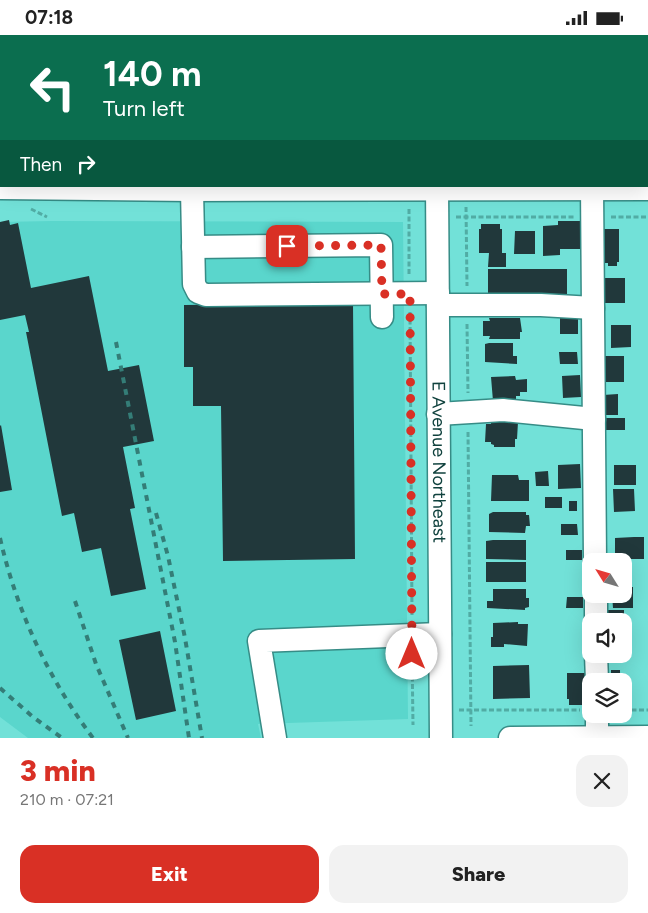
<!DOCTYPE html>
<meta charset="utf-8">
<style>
body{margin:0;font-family:Figtree,sans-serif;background:#f2f2f2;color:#222;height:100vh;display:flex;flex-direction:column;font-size:19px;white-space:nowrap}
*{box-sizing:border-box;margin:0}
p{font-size:16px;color:#767676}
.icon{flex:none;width:28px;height:28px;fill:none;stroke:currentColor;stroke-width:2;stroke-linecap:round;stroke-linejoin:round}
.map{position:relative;height:703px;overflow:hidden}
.side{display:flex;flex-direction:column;background:#fff;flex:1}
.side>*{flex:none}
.top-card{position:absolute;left:0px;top:0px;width:649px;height:152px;box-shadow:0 5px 20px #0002;background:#0b6e4f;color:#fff;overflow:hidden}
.needle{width:32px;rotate:307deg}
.controls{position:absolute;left:582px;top:518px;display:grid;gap:10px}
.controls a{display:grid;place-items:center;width:50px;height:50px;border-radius:10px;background:#fff;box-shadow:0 5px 20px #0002;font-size:25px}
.pin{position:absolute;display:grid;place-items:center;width:42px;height:42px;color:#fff;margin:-21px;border-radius:10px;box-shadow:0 2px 8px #0006}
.me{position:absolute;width:55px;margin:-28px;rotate:0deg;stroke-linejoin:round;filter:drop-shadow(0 0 4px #0008)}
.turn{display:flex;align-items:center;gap:18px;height:105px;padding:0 20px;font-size:22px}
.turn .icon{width:65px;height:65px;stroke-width:2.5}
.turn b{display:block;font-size:35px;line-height:42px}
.then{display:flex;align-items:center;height:48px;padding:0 20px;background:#0003;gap:10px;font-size:19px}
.round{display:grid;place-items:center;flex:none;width:52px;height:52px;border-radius:15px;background:#f2f2f2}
.summary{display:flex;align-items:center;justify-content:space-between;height:85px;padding:0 20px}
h1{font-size:30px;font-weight:800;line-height:38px;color:#d93025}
.cta{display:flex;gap:10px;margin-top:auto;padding:10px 20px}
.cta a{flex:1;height:58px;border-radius:15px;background:#d93025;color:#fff;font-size:20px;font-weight:800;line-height:58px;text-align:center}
.cta a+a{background:#f2f2f2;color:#222}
.status{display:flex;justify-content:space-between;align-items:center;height:35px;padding:0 25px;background:#fff;direction:ltr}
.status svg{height:14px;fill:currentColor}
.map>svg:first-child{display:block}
.built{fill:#5ad6cc}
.building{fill:#21383b}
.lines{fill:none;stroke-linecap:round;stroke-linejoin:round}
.minor-casing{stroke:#368c86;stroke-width:25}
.path{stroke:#51aca4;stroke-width:3;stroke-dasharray:5 2.5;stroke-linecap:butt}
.minor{stroke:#fff;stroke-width:22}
.rail{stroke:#347d77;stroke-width:4;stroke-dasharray:6 6;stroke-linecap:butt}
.route{stroke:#d93025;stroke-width:9;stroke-dasharray:0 16.2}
.labels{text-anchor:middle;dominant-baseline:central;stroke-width:5;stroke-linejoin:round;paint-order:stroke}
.street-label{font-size:18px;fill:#10423e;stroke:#80efe5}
</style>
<div class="status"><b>07:18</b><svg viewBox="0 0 49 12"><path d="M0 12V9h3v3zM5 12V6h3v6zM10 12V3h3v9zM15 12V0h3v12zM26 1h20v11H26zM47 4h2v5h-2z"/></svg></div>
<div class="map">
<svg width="648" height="703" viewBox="0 0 648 703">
<rect width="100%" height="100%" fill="#72e1d8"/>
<path class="built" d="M 52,186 L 403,187 L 408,684 L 258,689 L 261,703 L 28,703 L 0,682 L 0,187 Z"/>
<path class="building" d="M 9,185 L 10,190 L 18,188 L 31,253 L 89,241 L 108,336 L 139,330 L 154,406 L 123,412 L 135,473 L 130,474 L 146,554 L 111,561 L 101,513 L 82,517 L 74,478 L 62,481 L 26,297 L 29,297 L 25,280 L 0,285 L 0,187 Z
M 558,186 L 583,186 L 582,214 L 560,214 L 560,220 L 543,221 L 543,191 L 558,190 Z
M 481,189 L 500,189 L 500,194 L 502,194 L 502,218 L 506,218 L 506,232 L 488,232 L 489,218 L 479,218 L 479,194 L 481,194 Z
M 603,194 L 619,194 L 619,227 L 617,227 L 617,231 L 608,231 L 608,228 L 603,228 Z
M 515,196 L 535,196 L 535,219 L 514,219 Z
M 488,234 L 567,234 L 567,260 L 488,260 Z
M 603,243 L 625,243 L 625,268 L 604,268 Z
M 353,268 L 355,524 L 223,526 L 221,371 L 193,371 L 193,332 L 184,332 L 184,270 Z
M 560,282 L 578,282 L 578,299 L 560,299 Z
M 489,283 L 520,283 L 522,297 L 520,297 L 520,304 L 489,304 L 490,301 L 483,301 L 483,286 L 490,286 Z
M 611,290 L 631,290 L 631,312 L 611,313 Z
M 489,308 L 513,308 L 513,321 L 517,321 L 517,329 L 485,327 L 485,309 Z
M 559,317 L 577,317 L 578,329 L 560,329 Z
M 603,321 L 624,321 L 624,347 L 604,347 Z
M 580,340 L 581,362 L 563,363 L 562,341 Z
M 515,341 L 516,345 L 527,344 L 527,357 L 520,357 L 520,361 L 516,361 L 516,365 L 493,366 L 491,342 Z
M 618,359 L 618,380 L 603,380 L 603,360 Z
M 606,383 L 625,383 L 625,395 L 605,395 Z
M 491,387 L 518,387 L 517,404 L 515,404 L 515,412 L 494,412 L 494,410 L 491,409 L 491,407 L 485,407 L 486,389 L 491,389 Z
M 1,390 L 12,455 L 0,457 L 0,391 Z
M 580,429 L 581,453 L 558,454 L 558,430 Z
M 614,430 L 636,430 L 636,450 L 614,450 Z
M 548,436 L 549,451 L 536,451 L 535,437 Z
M 492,440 L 518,440 L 519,445 L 529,445 L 529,466 L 491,466 Z
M 613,454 L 634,454 L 635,476 L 614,477 Z
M 545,462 L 562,462 L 562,473 L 545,473 Z
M 569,466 L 577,466 L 577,476 L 569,476 Z
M 493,477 L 526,477 L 526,480 L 529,480 L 530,491 L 526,491 L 525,498 L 489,497 L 489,479 Z
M 561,489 L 577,489 L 578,500 L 561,500 Z
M 634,502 L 644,502 L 644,524 L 615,524 L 615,503 Z
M 493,505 L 526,505 L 526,525 L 486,524 L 486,506 Z
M 566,515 L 582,515 L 582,525 L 566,525 Z
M 486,527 L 526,527 L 526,547 L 486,547 Z
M 624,527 L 632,528 L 632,533 L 628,533 L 628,539 L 624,538 Z
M 624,552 L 633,552 L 633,573 L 613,573 L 612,559 L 624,559 Z
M 493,554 L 526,554 L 526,563 L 529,563 L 529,572 L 525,573 L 525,575 L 487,573 L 487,566 L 493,566 Z
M 567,562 L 583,562 L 583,573 L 566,573 Z
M 607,575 L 624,575 L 624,586 L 607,586 Z
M 518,587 L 518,589 L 528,589 L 527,611 L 504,609 L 504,612 L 491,612 L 491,602 L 493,602 L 493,588 Z
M 160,596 L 176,676 L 136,685 L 119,605 Z
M 529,630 L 530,663 L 493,664 L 493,631 Z
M 611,635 L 620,635 L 620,640 L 626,640 L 626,664 L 624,664 L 624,646 L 606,646 L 606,640 L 611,640 Z
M 567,638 L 588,638 L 588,664 L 586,664 L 586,670 L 569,670 L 569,664 L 567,664 Z"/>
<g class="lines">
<defs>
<g id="minor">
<path d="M 154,0 L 154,1"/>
<path d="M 283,0 L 283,1"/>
<path d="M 435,0 L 435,1"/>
<path d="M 590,0 L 590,1"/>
<path id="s1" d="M 437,151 L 441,703"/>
<path d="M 592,151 L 595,526"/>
<path d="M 0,153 L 192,155 L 648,154"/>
<path d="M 192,155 L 194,249 L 198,257 L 206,260 L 438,258"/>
<path d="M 193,212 L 381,210 L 382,282"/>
<path d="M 438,270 L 541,270 L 593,273"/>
<path d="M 438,379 L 503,375 L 594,384"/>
<path d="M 596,559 L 596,586"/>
<path d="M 596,619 L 597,646"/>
<path d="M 597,679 L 597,702"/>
<path d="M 275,703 L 259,606 L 440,599"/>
<path d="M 510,703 L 648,702"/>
</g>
</defs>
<use href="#minor" class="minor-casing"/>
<path class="path" d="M 130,0 L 130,1
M 407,0 L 408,1
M 464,0 L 464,1
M 0,127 L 1,127
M 466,172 L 467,251
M 31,174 L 47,182
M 409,174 L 409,240
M 456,182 L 575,182
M 611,182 L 648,182
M 410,277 L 412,580
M 467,289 L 468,358
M 468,397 L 471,691
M 412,619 L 413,690
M 459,675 L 580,675
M 624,675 L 648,675"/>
<use href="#minor" class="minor"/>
<path class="rail" d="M 116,307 L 175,607 L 189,703
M 156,478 L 168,521 L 185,603 L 202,703
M 0,503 C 17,577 48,643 93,703
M 75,566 L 96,629 L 128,703
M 0,653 L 33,682 L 62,703"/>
</g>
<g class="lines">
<path class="route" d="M 287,211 L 381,210 L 382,259 L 410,259 L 412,619"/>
</g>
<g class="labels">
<g class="street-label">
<text stroke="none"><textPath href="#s1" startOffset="276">E Avenue Northeast</textPath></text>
</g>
</g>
</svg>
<div class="controls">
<a><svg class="needle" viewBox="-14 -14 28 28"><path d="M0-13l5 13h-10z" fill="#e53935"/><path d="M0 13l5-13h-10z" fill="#767676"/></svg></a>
<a><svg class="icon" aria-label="sound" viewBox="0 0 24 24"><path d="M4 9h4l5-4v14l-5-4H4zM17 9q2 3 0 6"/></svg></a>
<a><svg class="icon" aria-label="layers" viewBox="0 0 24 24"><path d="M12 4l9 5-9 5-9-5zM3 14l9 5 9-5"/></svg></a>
</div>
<div class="pin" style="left:287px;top:211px;background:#d93025"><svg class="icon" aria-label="arrive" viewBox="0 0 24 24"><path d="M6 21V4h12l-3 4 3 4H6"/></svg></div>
<svg class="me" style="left:412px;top:619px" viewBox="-20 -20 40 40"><circle r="19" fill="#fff"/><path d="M0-13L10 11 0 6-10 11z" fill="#d93025"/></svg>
<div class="top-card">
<div class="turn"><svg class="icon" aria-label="left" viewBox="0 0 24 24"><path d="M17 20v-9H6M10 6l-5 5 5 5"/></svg><div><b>140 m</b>Turn left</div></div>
<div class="then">Then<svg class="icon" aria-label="right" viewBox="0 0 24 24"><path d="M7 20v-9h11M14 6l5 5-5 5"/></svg></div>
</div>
</div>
<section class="side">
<div class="summary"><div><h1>3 min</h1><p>210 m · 07:21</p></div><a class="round"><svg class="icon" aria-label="close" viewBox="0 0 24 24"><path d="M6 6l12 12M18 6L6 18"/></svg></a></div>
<div class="cta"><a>Exit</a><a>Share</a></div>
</section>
